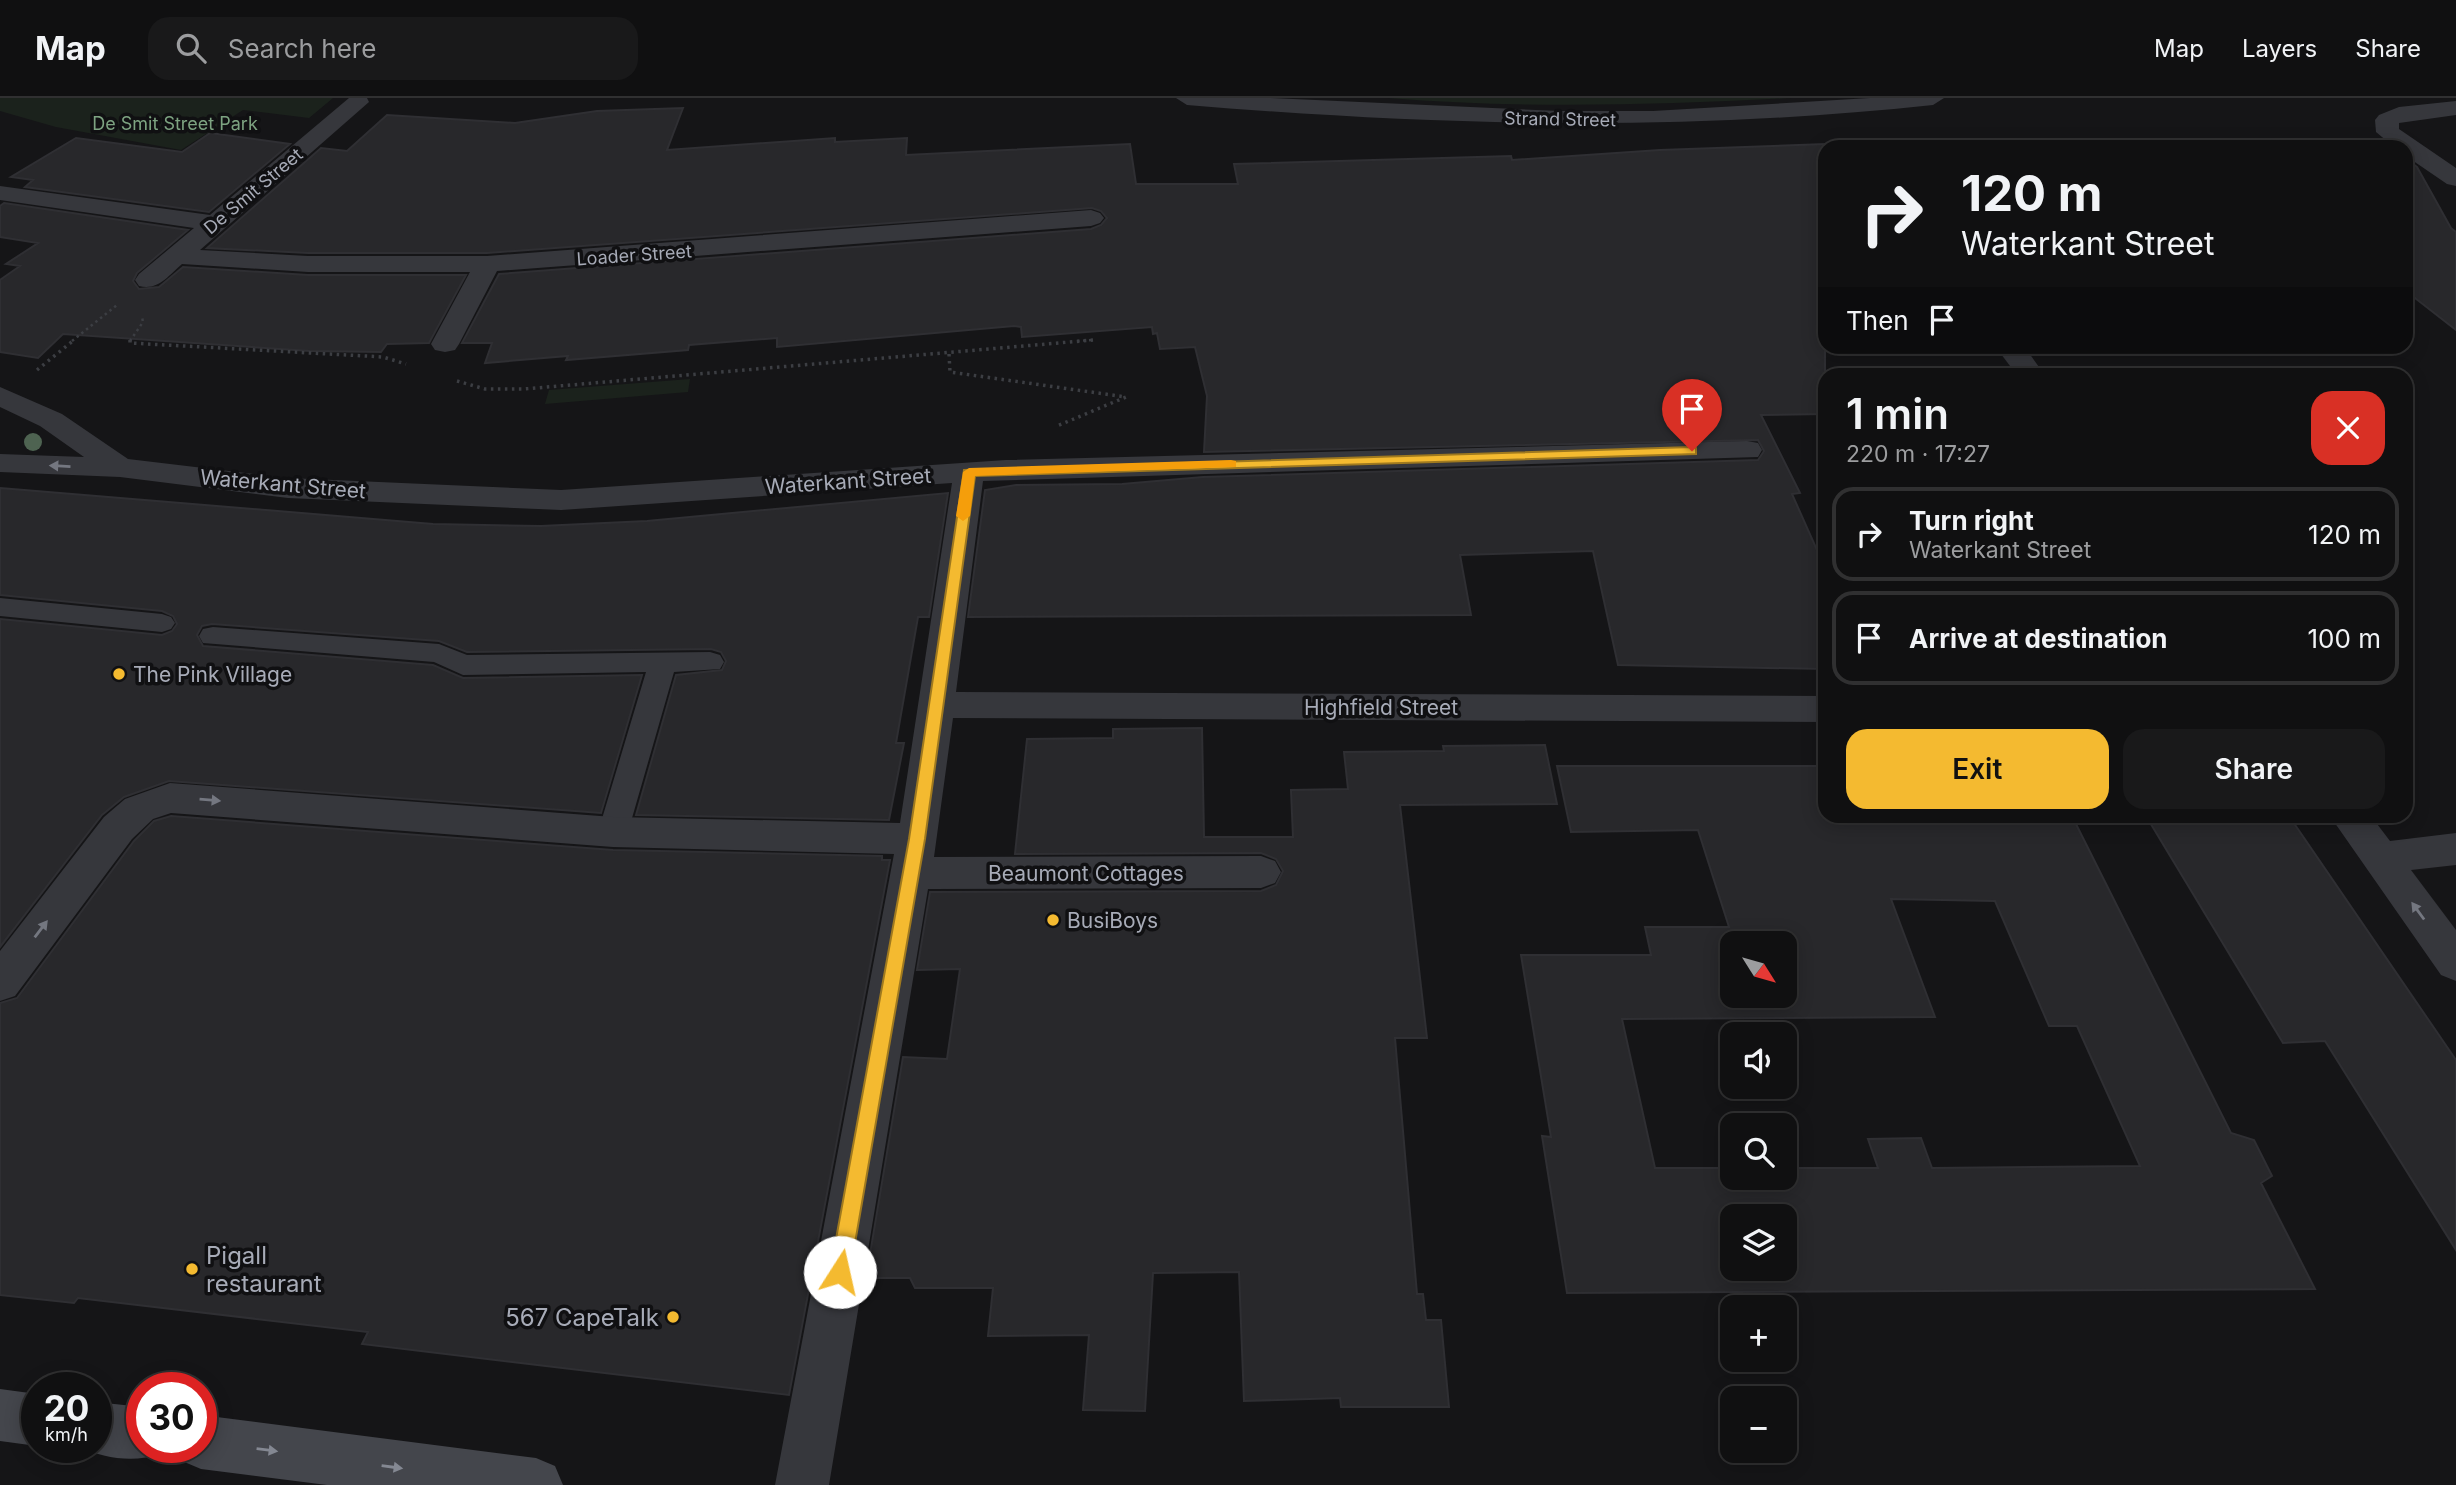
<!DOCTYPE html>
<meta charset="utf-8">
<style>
body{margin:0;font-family:Inter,sans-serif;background:#19191a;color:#f1f3f6;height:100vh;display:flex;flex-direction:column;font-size:26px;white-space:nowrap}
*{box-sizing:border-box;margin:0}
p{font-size:23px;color:#9c9d9f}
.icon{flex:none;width:38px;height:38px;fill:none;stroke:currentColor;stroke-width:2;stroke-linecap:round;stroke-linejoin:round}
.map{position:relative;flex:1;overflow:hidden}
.sheet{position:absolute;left:1818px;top:270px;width:595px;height:455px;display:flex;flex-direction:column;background:#101011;border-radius:21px;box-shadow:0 4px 18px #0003,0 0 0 2px #303031}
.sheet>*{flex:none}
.guide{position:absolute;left:1818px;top:42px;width:595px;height:214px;border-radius:21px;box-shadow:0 4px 18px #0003,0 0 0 2px #303031;background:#101011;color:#f1f3f6;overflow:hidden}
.needle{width:46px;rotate:127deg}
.buttons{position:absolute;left:1720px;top:833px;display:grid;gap:14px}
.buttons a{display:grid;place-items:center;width:77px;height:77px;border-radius:14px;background:#101011;box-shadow:0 4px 18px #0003,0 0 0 2px #303031;font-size:35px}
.speed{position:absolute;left:21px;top:1274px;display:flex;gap:14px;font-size:35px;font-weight:700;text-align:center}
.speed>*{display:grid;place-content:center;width:91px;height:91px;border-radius:50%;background:#101011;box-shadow:0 4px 18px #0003,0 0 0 2px #303031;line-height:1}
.speed small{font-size:18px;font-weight:400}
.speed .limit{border:10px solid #d22;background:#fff;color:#111}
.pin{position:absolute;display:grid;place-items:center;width:60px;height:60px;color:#fff;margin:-72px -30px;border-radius:50% 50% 50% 0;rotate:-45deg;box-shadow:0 0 7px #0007}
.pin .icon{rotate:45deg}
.me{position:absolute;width:77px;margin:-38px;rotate:10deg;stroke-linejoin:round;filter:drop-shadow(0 0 5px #0008)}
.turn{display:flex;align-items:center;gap:24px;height:147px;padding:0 28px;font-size:32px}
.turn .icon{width:91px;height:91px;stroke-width:2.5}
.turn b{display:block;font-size:49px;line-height:60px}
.then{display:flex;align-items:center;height:66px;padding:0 28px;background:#0003;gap:14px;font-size:26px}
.round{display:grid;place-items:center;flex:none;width:74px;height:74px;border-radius:21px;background:#19191a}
.headline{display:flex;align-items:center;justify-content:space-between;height:119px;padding:0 28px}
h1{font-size:42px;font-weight:600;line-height:52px}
.cta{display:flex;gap:14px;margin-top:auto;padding:14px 28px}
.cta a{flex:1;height:80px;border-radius:21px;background:#f4ba30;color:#111;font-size:28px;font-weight:600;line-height:80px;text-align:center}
.cta a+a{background:#19191a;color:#f1f3f6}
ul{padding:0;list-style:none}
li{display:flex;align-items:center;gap:21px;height:94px;margin:0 14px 10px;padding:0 14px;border:4px solid #303031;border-radius:21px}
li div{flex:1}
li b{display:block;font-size:26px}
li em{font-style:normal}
header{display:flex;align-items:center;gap:42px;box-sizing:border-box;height:98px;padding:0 35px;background:#101011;border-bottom:2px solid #303031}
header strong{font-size:33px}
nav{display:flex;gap:38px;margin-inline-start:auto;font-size:24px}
.search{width:490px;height:63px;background:#19191a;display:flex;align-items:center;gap:18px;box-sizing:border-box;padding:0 24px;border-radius:21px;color:#9c9d9f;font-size:26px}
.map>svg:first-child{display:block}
.green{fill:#1b221c}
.building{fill:#28282b;stroke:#2f2f33;stroke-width:2;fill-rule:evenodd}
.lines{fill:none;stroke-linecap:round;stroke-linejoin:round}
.path-far1{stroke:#3c3e43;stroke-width:2.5;stroke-dasharray:2.5 3.5;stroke-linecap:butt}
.path{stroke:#3c3e43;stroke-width:3.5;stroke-dasharray:2.5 4.5;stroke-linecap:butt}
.service{fill:#36373c;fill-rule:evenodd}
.minor{fill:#36373c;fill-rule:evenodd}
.tertiary{fill:#36373c;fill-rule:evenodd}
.secondary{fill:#44464c;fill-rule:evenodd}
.tree{fill:#4e6351}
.oneway{fill:#747780}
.oneway2{fill:#848892}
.route{fill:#f4ba30;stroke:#9f791f;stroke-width:2}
.slow{fill:#f59e0b}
.poi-dot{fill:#f4ba30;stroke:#101012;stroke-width:2.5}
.labels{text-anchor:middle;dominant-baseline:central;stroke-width:7;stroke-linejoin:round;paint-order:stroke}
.far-street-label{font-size:18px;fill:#a7abb7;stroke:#101012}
.far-park-label{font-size:18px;fill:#7da381;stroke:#101012}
.street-label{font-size:21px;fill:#a7abb7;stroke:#101012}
.poi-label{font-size:21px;fill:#a7abb7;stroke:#101012;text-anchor:start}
.near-poi-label{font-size:24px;fill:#a7abb7;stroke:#101012;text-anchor:start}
</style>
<header>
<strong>Map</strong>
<div class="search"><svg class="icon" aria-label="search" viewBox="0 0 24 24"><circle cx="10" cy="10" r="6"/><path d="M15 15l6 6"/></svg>Search here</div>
<nav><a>Map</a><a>Layers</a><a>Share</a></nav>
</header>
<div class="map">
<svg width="2456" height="1387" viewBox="0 0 2456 1387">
<rect width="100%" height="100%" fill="#151517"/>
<path class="green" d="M 0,0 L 333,0 L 309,20 L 243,12 L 181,52 L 56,29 L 0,13 Z
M 1388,0 L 1792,0 C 1658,7 1523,11 1388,0 Z
M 690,281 L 688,294 L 545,306 L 549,292 Z"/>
<path class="building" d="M 683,10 L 667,52 L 835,40 L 835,44 L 907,40 L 906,57 L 1130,46 L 1136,86 L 1238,86 L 1234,66 L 1511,58 L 1512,62 L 1660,52 L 1825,46 L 1825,316 L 1761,317 L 1800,395 L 1792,396 L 1825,470 L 1825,571 L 1618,567 L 1593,453 L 1460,457 L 1471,517 L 968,519 L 985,392 L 1016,387 L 1122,386 L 1203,379 L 1758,362 L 1764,353 L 1758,342 L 1204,354 L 1207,298 L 1195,249 L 1160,251 L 1157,235 L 1153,236 L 1152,229 L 1022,239 L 1021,229 L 1014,228 L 777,249 L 777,240 L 689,247 L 688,252 L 566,262 L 568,258 L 485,265 L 492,245 L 462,245 L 499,176 L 1091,131 L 1101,127 L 1107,120 L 1101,113 L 1092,110 L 487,155 L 308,155 L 207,150 L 321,50 L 347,53 L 387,17 L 515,25 L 597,13 Z
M 210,35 L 290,46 L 209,114 L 25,89 L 33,82 L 11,79 L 76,40 L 182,54 Z
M 2406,61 L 2417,69 L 2451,130 L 2456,134 L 2456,232 L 2406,193 Z
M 4,105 L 188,132 L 137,175 L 133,183 L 139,191 L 159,189 L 183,169 L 308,177 L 466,177 L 429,245 L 387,246 L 381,254 L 310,253 L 63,236 L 38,260 L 0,254 L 0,182 L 20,168 L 6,166 L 38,145 L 0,139 L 0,108 Z
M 0,390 L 433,426 L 541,428 L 647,423 L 948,395 L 929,519 L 918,519 L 896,645 L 904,645 L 889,722 L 636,717 L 676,577 L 722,572 L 726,563 L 721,554 L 711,551 L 467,554 L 439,543 L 212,526 L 202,528 L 197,537 L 203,548 L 433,567 L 463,580 L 642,577 L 601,715 L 169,683 L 124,699 L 102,717 L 0,849 L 0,521 L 162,537 L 172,533 L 177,526 L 173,518 L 162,513 L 0,497 Z
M 1202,630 L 1204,739 L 1293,739 L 1291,692 L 1348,691 L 1344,654 L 1444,653 L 1443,648 L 1545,647 L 1557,706 L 1400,707 L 1427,940 L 1395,940 L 1417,1196 L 1423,1196 L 1426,1222 L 1441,1222 L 1449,1309 L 1341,1309 L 1340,1300 L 1244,1303 L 1239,1174 L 1153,1175 L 1145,1313 L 1083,1312 L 1089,1237 L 988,1238 L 993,1190 L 915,1190 L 910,1180 L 866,1180 L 903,959 L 947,961 L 960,871 L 917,872 L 930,794 L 1261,793 L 1276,787 L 1283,773 L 1276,761 L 1261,755 L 1015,756 L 1027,641 L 1113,640 L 1113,631 Z
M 1557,668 L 1825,668 L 1825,718 L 2072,718 L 2231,1035 L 2254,1042 L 2272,1078 L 2261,1085 L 2315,1191 L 1567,1195 L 1542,1038 L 1551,1039 L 1521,857 L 1651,857 L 1645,829 L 1729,829 L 1698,732 L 1571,734 ZM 1891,801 L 1995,803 L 2049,928 L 2077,928 L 2140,1068 L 1932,1070 L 1921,1040 L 1868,1041 L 1878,1070 L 1785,1070 L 1785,1080 L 1732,1080 L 1732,1070 L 1655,1070 L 1622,921 L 1935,919 ZM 1732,845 L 1785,845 L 1785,898 L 1732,898 ZM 1732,1118 L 1785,1118 L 1785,1171 L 1732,1171 Z
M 171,718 L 613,752 L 882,758 L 882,762 L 890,762 L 789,1297 L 362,1246 L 368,1234 L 78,1200 L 74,1205 L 0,1197 L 0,905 L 17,900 L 134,743 L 154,723 Z
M 2146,718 L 2289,718 L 2456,962 L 2456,1152 L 2325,943 L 2283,945 Z"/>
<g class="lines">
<path class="path-far1" d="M 72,243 L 117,207
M 130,243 L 143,224 L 142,219
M 1077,243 L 1093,242"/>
<path class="path" d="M 130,242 L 130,245 L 383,259 L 406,266
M 949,256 L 950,274 L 1126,299 L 1057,328
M 37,272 L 74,242
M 457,283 L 485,291 L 524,291 L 1093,242"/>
<path class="service" d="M 0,500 L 162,516 L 171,519 L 175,525 L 171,531 L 162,534 L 0,518 Z
M 213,529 L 439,546 L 467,557 L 710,554 L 720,557 L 724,564 L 720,571 L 674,574 L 628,734 L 624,742 L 613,746 L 602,742 L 598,734 L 646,574 L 463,577 L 434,564 L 203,545 L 199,538 L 203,531 Z"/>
<path class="minor" d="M 349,0 L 367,0 L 369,4 L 200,152 L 308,158 L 487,158 L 1091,112 L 1100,115 L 1104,120 L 1100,125 L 1091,128 L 497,173 L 459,246 L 455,252 L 445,254 L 435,252 L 431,246 L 470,174 L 308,174 L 182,166 C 168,178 158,193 139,188 L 135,182 L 139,176 L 194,130 L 0,102 L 0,88 L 210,117 Z
M 2456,3 L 2456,17 L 2399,25 L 2399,31 L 2456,70 L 2456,88 L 2447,86 L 2406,58 L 2406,49 L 2394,49 L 2376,34 L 2375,22 L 2379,17 L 2399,9 Z
M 1995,248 L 2024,248 L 2044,276 L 2016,276 Z
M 0,289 L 62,316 L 128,361 L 288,380 L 561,392 L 1006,362 L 1747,343 L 1758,345 L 1762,352 L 1758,359 L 983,383 L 956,594 L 1825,598 L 1825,624 L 953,620 L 934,759 L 1261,758 L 1275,763 L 1281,774 L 1275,785 L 1261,790 L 928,791 L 829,1387 L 775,1387 L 894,756 L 613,749 L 171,715 L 153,721 L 132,741 L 15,898 L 0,903 L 0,853 L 104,719 L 125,701 L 170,685 L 613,719 L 900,725 L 952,385 L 561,412 L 288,400 L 120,379 L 0,374 L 0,356 L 84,359 L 40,328 L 0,309 Z
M 2330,718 L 2371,718 L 2390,743 L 2456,735 L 2456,767 L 2411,772 L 2456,832 L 2456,883 L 2441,877 Z"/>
<path class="tertiary" d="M 1176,0 L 1271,0 L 1560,13 L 1653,13 L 1870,0 L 1944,0 L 1933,7 C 1680,34 1440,28 1187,7 Z"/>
<path class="secondary" d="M 0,1291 L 37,1296 L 37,1348 L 0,1343 Z
M 96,1304 L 142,1309 L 142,1349 L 163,1349 L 161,1355 C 134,1366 105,1360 78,1349 L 96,1349 Z
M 201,1317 L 536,1360 L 555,1368 L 563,1387 L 327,1387 L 201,1371 L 182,1363 L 177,1349 L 201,1349 Z"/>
</g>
<circle class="tree" cx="33" cy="344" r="9"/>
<defs><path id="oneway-solid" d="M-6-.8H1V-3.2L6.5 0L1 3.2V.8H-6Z" transform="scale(1.75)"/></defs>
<g class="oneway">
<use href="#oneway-solid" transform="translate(60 368) rotate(-177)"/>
<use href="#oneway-solid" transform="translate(210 702) rotate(5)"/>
<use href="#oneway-solid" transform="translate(2418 813) rotate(-126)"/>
<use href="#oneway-solid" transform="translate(41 831) rotate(-53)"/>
</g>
<g class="oneway2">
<use href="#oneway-solid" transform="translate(267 1352) rotate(7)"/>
<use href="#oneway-solid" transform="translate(392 1369) rotate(8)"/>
</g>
<path class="route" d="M 1692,349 L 1696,350 L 1696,356 L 975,378 L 925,741 L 850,1174 L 847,1181 L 840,1184 L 833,1181 L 830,1174 L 909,741 L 964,372 Z"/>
<path class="slow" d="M 1231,362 L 1236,363 L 1236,369 L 975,378 L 970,418 L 963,423 L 956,418 L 963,374 L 969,370 Z"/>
<g class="poi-dot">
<circle cx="119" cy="576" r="7"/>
<circle cx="1053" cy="822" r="7"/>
<circle cx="192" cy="1171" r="7"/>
<circle cx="673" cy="1219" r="7"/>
</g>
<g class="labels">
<g class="far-street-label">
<text transform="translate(1560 21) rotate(1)">Strand Street</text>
<text transform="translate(253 93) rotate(-40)">De Smit Street</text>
<text transform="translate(634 157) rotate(-4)">Loader Street</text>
</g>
<g class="far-park-label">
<text x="175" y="25">De Smit Street Park</text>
</g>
<g class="street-label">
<text transform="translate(848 383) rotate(-4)">Waterkant Street</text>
<text transform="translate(283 386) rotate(5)">Waterkant Street</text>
<text x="1381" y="609">Highfield Street</text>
<text x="1086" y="775">Beaumont Cottages</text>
</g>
<g class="poi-label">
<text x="133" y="576">The Pink Village</text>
<text x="1067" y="822">BusiBoys</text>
</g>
<g class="near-poi-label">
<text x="206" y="1157">Pigall<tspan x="206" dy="28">restaurant</tspan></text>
<text x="659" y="1219" text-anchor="end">567 CapeTalk</text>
</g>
</g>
</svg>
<div class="buttons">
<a><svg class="needle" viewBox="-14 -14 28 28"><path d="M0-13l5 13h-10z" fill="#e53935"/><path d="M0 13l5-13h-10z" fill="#9c9d9f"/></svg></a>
<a><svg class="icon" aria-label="sound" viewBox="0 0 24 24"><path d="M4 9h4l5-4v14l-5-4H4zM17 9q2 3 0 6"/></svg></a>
<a><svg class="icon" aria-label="search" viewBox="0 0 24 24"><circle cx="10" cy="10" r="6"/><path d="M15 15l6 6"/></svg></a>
<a><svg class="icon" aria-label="layers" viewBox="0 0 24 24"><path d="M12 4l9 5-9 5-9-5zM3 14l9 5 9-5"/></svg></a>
<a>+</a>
<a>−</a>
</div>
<div class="speed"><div>20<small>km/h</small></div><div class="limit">30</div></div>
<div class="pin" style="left:1692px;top:353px;background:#d93025"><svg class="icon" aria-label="arrive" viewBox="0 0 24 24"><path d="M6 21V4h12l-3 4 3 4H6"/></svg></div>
<svg class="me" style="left:840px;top:1174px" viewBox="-20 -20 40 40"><circle r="19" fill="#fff"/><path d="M0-13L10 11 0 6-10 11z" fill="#f4ba30"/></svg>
<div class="guide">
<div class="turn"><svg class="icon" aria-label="right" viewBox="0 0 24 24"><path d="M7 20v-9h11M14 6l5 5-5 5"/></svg><div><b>120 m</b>Waterkant Street</div></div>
<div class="then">Then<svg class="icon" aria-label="arrive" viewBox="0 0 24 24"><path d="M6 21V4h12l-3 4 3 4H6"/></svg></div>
</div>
<section class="sheet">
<div class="headline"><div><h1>1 min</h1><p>220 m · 17:27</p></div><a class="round" style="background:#d93025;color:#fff"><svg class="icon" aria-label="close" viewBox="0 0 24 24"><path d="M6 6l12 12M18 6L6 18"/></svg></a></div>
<ul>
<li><svg class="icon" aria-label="right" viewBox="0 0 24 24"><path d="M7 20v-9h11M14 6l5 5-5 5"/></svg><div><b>Turn right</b><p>Waterkant Street</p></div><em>120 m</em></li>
<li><svg class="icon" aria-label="arrive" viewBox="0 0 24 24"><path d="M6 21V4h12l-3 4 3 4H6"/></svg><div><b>Arrive at destination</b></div><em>100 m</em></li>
</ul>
<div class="cta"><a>Exit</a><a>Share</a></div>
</section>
</div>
